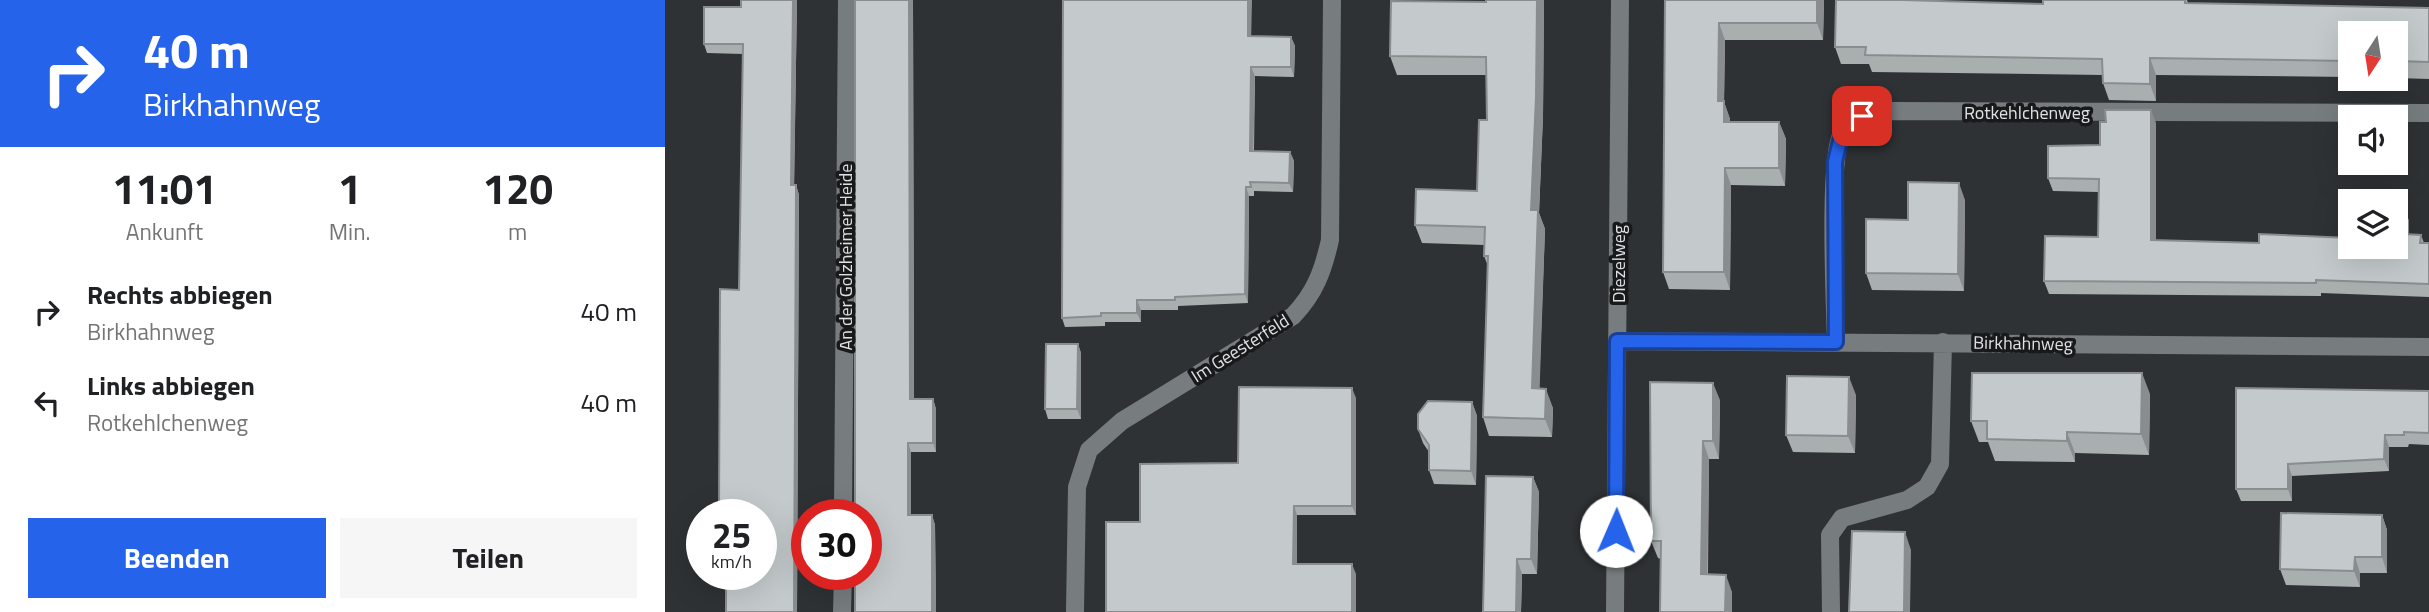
<!DOCTYPE html>
<html lang="de">
<style>
body{margin:0;font-family:"Titillium Web",sans-serif;background:#f6f6f6;color:#202124;height:100vh;display:flex;flex-direction:column;font-size:26px;white-space:nowrap}
*{box-sizing:border-box;margin:0}
p{font-size:23px;color:#757577}
.icon{flex:none;width:38px;height:38px;fill:none;stroke:currentColor;stroke-width:2;stroke-linecap:round;stroke-linejoin:round}
.map{position:relative;flex:1;overflow:hidden}
.sheet{display:flex;flex-direction:column;background:#fff;width:665px}
.sheet>*{flex:none}
.banner{background:#2563eb;color:#fff;overflow:hidden}
.needle{width:46px;rotate:192deg}
.controls{position:absolute;left:1673px;top:21px;display:grid;gap:14px}
.controls a{display:grid;place-items:center;width:70px;height:70px;border-radius:0px;background:#fff;box-shadow:0 7px 28px #0002;font-size:35px}
.speed{position:absolute;left:21px;top:499px;display:flex;gap:14px;font-size:35px;font-weight:700;text-align:center}
.speed>*{display:grid;place-content:center;width:91px;height:91px;border-radius:50%;background:#fff;box-shadow:0 7px 28px #0002;line-height:1}
.speed small{font-size:18px;font-weight:400}
.speed .limit{border:10px solid #d22;background:#fff;color:#111}
.pin{position:absolute;display:grid;place-items:center;width:60px;height:60px;color:#fff;margin:-30px;border-radius:14px;box-shadow:0 4px 10px #0006}
.me{position:absolute;width:77px;margin:-38px;rotate:1deg;stroke-linejoin:round;filter:drop-shadow(0 0 5px #0008)}
.turn{display:flex;align-items:center;gap:24px;height:147px;padding:0 28px;font-size:32px}
.turn .icon{width:91px;height:91px;stroke-width:2.5}
.turn b{display:block;font-size:49px;line-height:60px}
.eta{display:flex;justify-content:space-evenly;align-items:center;height:119px;text-align:center}
.eta b{font-size:42px;font-weight:700;line-height:49px}
.primary-button{display:flex;gap:14px;margin-top:auto;padding:14px 28px}
.primary-button a{flex:1;height:80px;border-radius:0px;background:#2563eb;color:#fff;font-size:28px;font-weight:700;line-height:80px;text-align:center}
.primary-button a+a{background:#f6f6f6;color:#202124}
ul{padding:0;list-style:none}
li{display:flex;align-items:center;gap:21px;height:91px;padding:0 28px}
li div{flex:1}
li b{display:block;font-size:26px}
li em{font-style:normal}
main{display:flex;flex:1;min-height:0}
.map>svg:first-child{display:block}
.lines{fill:none;stroke-linecap:round;stroke-linejoin:round}
.minor{stroke:#777c7e;stroke-width:18}
.wall{fill:#a9aeaf}
.shaded-wall{fill:#898d8f}
.building{fill:#c4cacc;stroke:#898d8f;stroke-width:2}
.route-casing{stroke:#184099;stroke-width:18}
.route{stroke:#2563eb;stroke-width:12}
.labels{text-anchor:middle;dominant-baseline:central;stroke-width:7;stroke-linejoin:round;paint-order:stroke}
.street-label{font-size:18px;fill:#dfe2e3;stroke:#18191a}
</style>
<main>
<section class="sheet">
<div class="banner">
<div class="turn"><svg class="icon" aria-label="right" viewBox="0 0 24 24"><path d="M7 20v-9h11M14 6l5 5-5 5"/></svg><div><b>40 m</b>Birkhahnweg</div></div>
</div>
<div class="eta">
<div><b>11:01</b><p>Ankunft</p></div>
<div><b>1</b><p>Min.</p></div>
<div><b>120</b><p>m</p></div>
</div>
<ul>
<li><svg class="icon" aria-label="right" viewBox="0 0 24 24"><path d="M7 20v-9h11M14 6l5 5-5 5"/></svg><div><b>Rechts abbiegen</b><p>Birkhahnweg</p></div><em>40 m</em></li>
<li><svg class="icon" aria-label="left" viewBox="0 0 24 24"><path d="M17 20v-9H6M10 6l-5 5 5 5"/></svg><div><b>Links abbiegen</b><p>Rotkehlchenweg</p></div><em>40 m</em></li>
</ul>
<div class="primary-button"><a>Beenden</a><a>Teilen</a></div>
</section>
<div class="map">
<svg width="1764" height="612" viewBox="0 0 1764 612">
<rect width="100%" height="100%" fill="#2e3234"/>
<g class="lines">
<path class="minor" d="M 952,341 L 1764,347
M 1171,342 C 1170,304 1163,158 1177,133 C 1187,116 1208,114 1224,111 L 1764,113
M 178,514 L 182,0
M 177,612 L 178,574
M 410,612 L 412,487 L 424,450 L 457,421 L 628,316 C 650,293 658,271 665,240 L 667,0
M 950,612 L 955,0
M 1166,612 L 1165,535 L 1177,518 L 1242,500 L 1262,487 L 1275,464 L 1278,342"/>
</g>
<path class="wall" d="M 76,0 L 132,0 L 129,185 L 131,185 L 134,195 L 132,612 L 61,612 L 61,575 L 58,575 L 57,574 L 96,574 L 96,514 L 54,514 L 55,289 L 74,290 L 78,54 L 42,53 L 39,44 L 39,7 L 76,7 Z
M 190,0 L 248,0 L 249,399 L 268,399 L 271,409 L 271,452 L 246,452 L 246,515 L 267,515 L 270,525 L 271,612 L 190,612 Z
M 821,0 L 879,0 L 878,116 L 874,213 L 880,229 L 874,389 L 888,408 L 887,437 L 824,436 L 818,417 L 823,266 L 819,256 L 820,245 L 757,243 L 750,225 L 812,191 L 822,120 L 821,75 L 732,75 L 725,56 L 821,2 Z
M 1000,0 L 1159,0 L 1158,40 L 1060,40 L 1059,102 L 1065,119 L 1065,122 L 1114,122 L 1121,139 L 1120,186 L 1066,185 L 1065,290 L 1004,289 L 998,272 Z
M 1378,0 L 1522,0 L 1523,3 L 1764,8 L 1764,79 L 1731,78 L 1731,33 L 1685,33 L 1685,77 L 1491,75 L 1491,101 L 1444,100 L 1438,83 L 1438,75 L 1207,72 L 1204,64 L 1176,64 L 1170,47 L 1378,4 Z
M 586,36 L 626,37 L 630,46 L 629,77 L 590,76 L 589,151 L 625,152 L 629,161 L 628,192 L 589,191 L 589,196 L 584,196 L 583,303 L 513,306 L 513,310 L 476,310 L 476,322 L 440,322 L 440,326 L 400,327 L 397,318 Z
M 1441,122 L 1491,123 L 1491,240 L 1731,247 L 1739,208 L 1744,221 L 1744,235 L 1756,235 L 1759,243 L 1764,243 L 1764,297 L 1656,293 L 1656,296 L 1384,294 L 1379,281 L 1433,237 L 1433,192 L 1388,191 L 1383,178 L 1435,145 Z
M 1300,200 L 1299,291 L 1207,290 L 1201,273 L 1243,220 Z
M 413,344 L 416,353 L 416,419 L 383,419 L 380,409 Z
M 1764,391 L 1764,445 L 1744,444 L 1743,447 L 1724,447 L 1724,471 L 1627,476 L 1627,501 L 1576,501 L 1571,489 Z
M 1485,394 L 1484,455 L 1410,453 L 1410,462 L 1330,461 L 1323,442 L 1314,442 L 1306,421 Z
M 1191,395 L 1190,453 L 1128,452 L 1121,435 Z
M 691,398 L 691,515 L 632,515 L 632,564 L 691,574 L 691,612 L 441,612 L 475,522 Z
M 1055,400 L 1054,459 L 1044,459 L 1043,574 L 1067,592 L 1067,612 L 995,612 L 996,559 L 993,558 L 986,541 Z
M 807,402 L 812,416 L 811,485 L 769,484 L 764,470 L 764,452 L 758,443 L 753,429 Z
M 868,477 L 874,492 L 872,574 L 857,574 L 856,612 L 818,612 Z
M 1717,515 L 1722,530 L 1722,573 L 1695,573 L 1695,587 L 1621,585 L 1615,569 Z"/>
<path class="shaded-wall" d="M 128,0 L 132,0 L 129,195 L 126,185 Z
M 244,0 L 248,0 L 249,409 L 245,399 Z
M 583,0 L 587,0 L 586,45 L 583,36 Z
M 872,0 L 879,0 L 878,116 L 874,213 L 880,229 L 874,407 L 867,388 L 866,210 Z
M 1152,0 L 1159,0 L 1158,40 L 1152,23 Z
M 1054,23 L 1060,40 L 1059,102 L 1065,119 L 1065,139 L 1053,101 Z
M 626,37 L 630,46 L 629,77 L 626,67 Z
M 1485,58 L 1491,75 L 1491,101 L 1485,84 Z
M 586,67 L 590,76 L 588,160 L 585,151 Z
M 1486,110 L 1491,123 L 1491,253 L 1486,240 Z
M 1114,122 L 1121,139 L 1120,186 L 1114,168 Z
M 625,152 L 629,161 L 628,192 L 624,183 Z
M 1060,168 L 1066,185 L 1065,290 L 1059,272 Z
M 1294,183 L 1300,200 L 1299,291 L 1293,274 Z
M 131,185 L 134,195 L 132,612 L 129,612 Z
M 581,187 L 584,196 L 583,303 L 580,294 Z
M 1739,208 L 1744,221 L 1744,247 L 1739,234 Z
M 472,300 L 476,310 L 476,322 L 472,313 Z
M 413,344 L 416,353 L 416,419 L 412,409 Z
M 1477,373 L 1485,394 L 1484,455 L 1476,434 Z
M 1184,377 L 1191,395 L 1190,453 L 1183,436 Z
M 1048,383 L 1055,400 L 1054,459 L 1048,441 Z
M 687,388 L 691,398 L 691,515 L 687,506 Z
M 881,389 L 888,408 L 887,437 L 880,419 Z
M 268,399 L 271,409 L 271,452 L 268,443 Z
M 807,402 L 812,416 L 811,485 L 806,471 Z
M 1402,432 L 1410,453 L 1410,462 L 1402,441 Z
M 1720,435 L 1724,447 L 1724,471 L 1719,459 Z
M 1038,441 L 1044,459 L 1042,592 L 1036,574 Z
M 243,443 L 246,452 L 246,525 L 243,515 Z
M 1623,464 L 1627,476 L 1627,501 L 1623,489 Z
M 868,477 L 874,492 L 872,574 L 866,559 Z
M 629,506 L 632,515 L 632,573 L 628,564 Z
M 267,515 L 270,525 L 271,612 L 267,612 Z
M 1717,515 L 1722,530 L 1722,573 L 1717,557 Z
M 1240,532 L 1246,550 L 1245,612 L 1239,612 Z
M 1690,557 L 1695,573 L 1695,587 L 1689,571 Z
M 852,559 L 857,574 L 856,612 L 851,612 Z
M 687,564 L 691,574 L 691,612 L 687,612 Z
M 1061,575 L 1067,592 L 1067,612 L 1060,612 Z"/>
<path class="building" d="M 76,0 L 128,0 L 126,185 L 131,185 L 129,612 L 61,612 L 61,574 L 96,574 L 96,514 L 54,514 L 55,289 L 74,290 L 78,44 L 39,44 L 39,7 L 76,7 Z
M 190,0 L 244,0 L 245,399 L 268,399 L 268,443 L 243,443 L 243,515 L 267,515 L 267,612 L 190,612 L 190,574 L 201,574 L 201,514 L 190,514 Z
M 398,0 L 583,0 L 583,36 L 626,37 L 626,67 L 586,67 L 585,151 L 625,152 L 624,183 L 585,182 L 586,187 L 581,187 L 580,294 L 510,297 L 510,300 L 472,300 L 472,313 L 436,313 L 436,316 L 397,318 Z
M 821,0 L 872,0 L 871,97 L 866,210 L 873,210 L 867,388 L 881,389 L 880,419 L 818,417 L 823,256 L 819,256 L 820,227 L 750,225 L 751,189 L 812,191 L 814,120 L 822,120 L 821,57 L 725,56 L 726,1 L 821,2 Z
M 1000,0 L 1152,0 L 1152,23 L 1054,23 L 1053,101 L 1059,101 L 1059,122 L 1114,122 L 1114,168 L 1060,168 L 1059,272 L 998,272 Z
M 1171,0 L 1237,0 L 1378,4 L 1378,0 L 1520,0 L 1520,3 L 1764,8 L 1764,62 L 1731,61 L 1731,33 L 1685,33 L 1685,61 L 1485,58 L 1485,84 L 1438,83 L 1437,59 L 1200,55 L 1201,47 L 1170,47 Z
M 1440,110 L 1486,110 L 1486,240 L 1594,243 L 1594,234 L 1685,238 L 1685,247 L 1731,247 L 1731,208 L 1739,208 L 1739,234 L 1756,235 L 1755,243 L 1764,243 L 1764,284 L 1651,280 L 1651,283 L 1379,281 L 1380,236 L 1433,237 L 1434,179 L 1383,178 L 1383,146 L 1435,145 L 1435,122 L 1441,122 Z
M 1243,182 L 1294,183 L 1293,274 L 1201,273 L 1201,219 L 1243,220 Z
M 381,344 L 413,344 L 412,409 L 380,409 Z
M 1307,373 L 1477,373 L 1476,434 L 1402,432 L 1402,441 L 1322,439 L 1322,421 L 1306,421 Z
M 1122,376 L 1184,377 L 1183,436 L 1121,435 Z
M 985,382 L 1048,383 L 1048,441 L 1038,441 L 1036,574 L 1061,575 L 1060,612 L 995,612 L 996,541 L 986,541 Z
M 574,387 L 687,388 L 687,506 L 629,506 L 628,564 L 687,564 L 687,612 L 441,612 L 441,522 L 475,522 L 475,464 L 573,463 Z
M 1571,388 L 1764,391 L 1764,433 L 1739,432 L 1739,435 L 1720,435 L 1719,459 L 1623,464 L 1623,489 L 1571,489 Z
M 763,401 L 807,402 L 806,471 L 764,470 L 764,445 L 753,429 L 753,414 Z
M 821,476 L 868,477 L 866,559 L 852,559 L 851,612 L 818,612 Z
M 1616,513 L 1717,515 L 1717,557 L 1690,557 L 1689,571 L 1615,569 Z
M 1187,531 L 1240,532 L 1239,612 L 1184,612 Z"/>
<g class="lines">
<defs>
<path id="route" d="M 951,531 L 952,341 L 1171,342 L 1170,162 L 1177,132 L 1197,116"/>
</defs>
<use href="#route" class="route-casing"/>
<use href="#route" class="route"/>
</g>
<g class="labels">
<g class="street-label">
<text x="1362" y="112">Rotkehlchenweg</text>
<text transform="translate(180 257) rotate(-90)">An der Golzheimer Heide</text>
<text transform="translate(953 264) rotate(-90)">Diezelweg</text>
<text transform="translate(1358 343) rotate(1)">Birkhahnweg</text>
<text transform="translate(575 348) rotate(-32)">Im Geesterfeld</text>
</g>
</g>
</svg>
<div class="controls">
<a><svg class="needle" viewBox="-14 -14 28 28"><path d="M0-13l5 13h-10z" fill="#e53935"/><path d="M0 13l5-13h-10z" fill="#757577"/></svg></a>
<a><svg class="icon" aria-label="sound" viewBox="0 0 24 24"><path d="M4 9h4l5-4v14l-5-4H4zM17 9q2 3 0 6"/></svg></a>
<a><svg class="icon" aria-label="layers" viewBox="0 0 24 24"><path d="M12 4l9 5-9 5-9-5zM3 14l9 5 9-5"/></svg></a>
</div>
<div class="speed"><div>25<small>km/h</small></div><div class="limit">30</div></div>
<div class="pin" style="left:1197px;top:116px;background:#d93025"><svg class="icon" aria-label="arrive" viewBox="0 0 24 24"><path d="M6 21V4h12l-3 4 3 4H6"/></svg></div>
<svg class="me" style="left:951px;top:531px" viewBox="-20 -20 40 40"><circle r="19" fill="#fff"/><path d="M0-13L10 11 0 6-10 11z" fill="#2563eb"/></svg>
</div>
</main>
